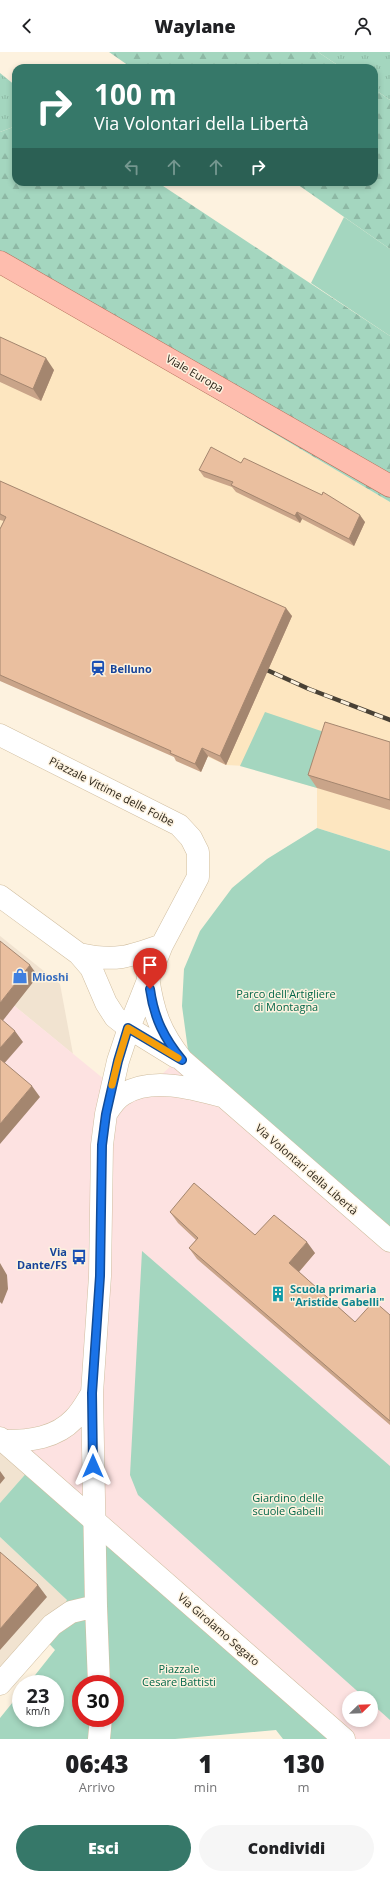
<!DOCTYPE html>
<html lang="it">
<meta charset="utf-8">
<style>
body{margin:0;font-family:"Open Sans",sans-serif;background:#f6f6f6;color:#202124;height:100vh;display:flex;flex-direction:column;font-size:15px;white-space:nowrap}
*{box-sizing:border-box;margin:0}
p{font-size:13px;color:#757577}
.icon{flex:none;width:22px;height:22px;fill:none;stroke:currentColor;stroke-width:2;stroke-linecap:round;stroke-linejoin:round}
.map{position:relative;height:1687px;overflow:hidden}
.details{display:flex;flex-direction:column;background:#fff;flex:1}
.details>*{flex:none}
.hud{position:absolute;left:12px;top:12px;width:366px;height:122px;border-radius:12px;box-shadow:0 2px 6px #0003;background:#367869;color:#fff;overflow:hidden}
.needle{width:26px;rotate:67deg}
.buttons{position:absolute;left:342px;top:1639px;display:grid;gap:8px}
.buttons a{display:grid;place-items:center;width:36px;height:36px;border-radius:50%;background:#fff;box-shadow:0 2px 6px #0003;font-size:20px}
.speed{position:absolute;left:12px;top:1623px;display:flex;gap:8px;font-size:20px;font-weight:700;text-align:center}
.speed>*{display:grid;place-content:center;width:52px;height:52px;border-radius:50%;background:#fff;box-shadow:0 2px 6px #0003;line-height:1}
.speed small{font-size:10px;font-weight:400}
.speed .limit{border:6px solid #d22;background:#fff;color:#111}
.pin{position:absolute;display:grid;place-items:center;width:34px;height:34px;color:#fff;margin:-41px -17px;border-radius:50% 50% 50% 0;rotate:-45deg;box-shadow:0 0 4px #0007}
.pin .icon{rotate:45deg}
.me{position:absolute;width:44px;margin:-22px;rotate:0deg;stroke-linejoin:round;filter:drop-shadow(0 0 3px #0008)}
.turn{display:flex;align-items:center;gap:14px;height:84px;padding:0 16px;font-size:18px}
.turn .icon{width:52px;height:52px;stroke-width:2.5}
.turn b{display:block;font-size:28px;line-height:34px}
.lanes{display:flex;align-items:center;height:38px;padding:0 16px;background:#0003;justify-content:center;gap:20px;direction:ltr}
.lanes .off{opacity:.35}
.eta{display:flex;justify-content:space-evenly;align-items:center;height:68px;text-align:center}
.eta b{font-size:24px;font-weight:800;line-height:28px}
.button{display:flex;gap:8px;margin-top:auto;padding:8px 16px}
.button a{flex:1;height:46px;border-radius:24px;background:#367869;color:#fff;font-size:16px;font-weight:800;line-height:46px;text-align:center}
.button a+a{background:#f6f6f6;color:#202124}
header{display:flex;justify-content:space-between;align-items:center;height:52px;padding:0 16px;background:#fff;font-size:18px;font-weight:800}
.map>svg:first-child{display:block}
.commercial{fill:#f1e3d0}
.built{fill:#fde6c0}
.education{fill:#fde2e1;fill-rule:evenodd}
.grass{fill:url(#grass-tufts)}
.forest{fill:url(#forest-firs)}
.green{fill:#a4d6bf;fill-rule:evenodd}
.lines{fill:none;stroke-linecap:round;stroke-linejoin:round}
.minor-casing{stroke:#d0bea0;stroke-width:23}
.secondary-casing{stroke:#d0bea0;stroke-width:23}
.primary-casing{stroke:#b46b57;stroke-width:23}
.minor{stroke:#fff;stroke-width:22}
.secondary{stroke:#fff;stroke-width:22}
.primary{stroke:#febdae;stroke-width:22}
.rail-casing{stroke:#494135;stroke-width:4.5}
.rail{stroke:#fdf2df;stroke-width:3;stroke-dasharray:9;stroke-linecap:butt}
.wall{fill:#c9a489}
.shaded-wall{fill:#a4866f}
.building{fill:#eabf9f;stroke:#a4866f}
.route-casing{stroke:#114b97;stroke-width:10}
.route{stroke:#1a73e8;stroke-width:7}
.slow{stroke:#f59e0b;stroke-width:7}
.labels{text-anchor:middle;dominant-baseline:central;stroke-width:3;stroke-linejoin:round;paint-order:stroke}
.street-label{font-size:11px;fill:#2c251a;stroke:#fdf2df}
.transit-label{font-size:11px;font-weight:bold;fill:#164399;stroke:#fdf2df;text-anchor:start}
.shop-label{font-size:11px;font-weight:bold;fill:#366cbe;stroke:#fdf2df;text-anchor:start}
.park-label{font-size:11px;fill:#006648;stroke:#fdf2df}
.culture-label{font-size:11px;font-weight:bold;fill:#0d838f;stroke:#fdf2df;text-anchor:start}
</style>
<header><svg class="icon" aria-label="back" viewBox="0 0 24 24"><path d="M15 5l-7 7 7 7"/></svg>Waylane<svg class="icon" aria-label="person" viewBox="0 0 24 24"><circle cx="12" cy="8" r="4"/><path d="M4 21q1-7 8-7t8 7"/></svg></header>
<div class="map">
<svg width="390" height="1687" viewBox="0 0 390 1687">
<defs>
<pattern id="grass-tufts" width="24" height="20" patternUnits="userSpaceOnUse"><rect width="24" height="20" fill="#a4d6bf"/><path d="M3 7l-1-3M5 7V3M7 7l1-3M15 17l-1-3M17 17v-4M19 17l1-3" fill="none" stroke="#8db8a4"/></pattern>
<pattern id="forest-firs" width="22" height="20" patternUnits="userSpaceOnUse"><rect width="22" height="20" fill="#a4d6bf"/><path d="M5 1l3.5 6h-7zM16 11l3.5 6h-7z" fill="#8db8a4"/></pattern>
</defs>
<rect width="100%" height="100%" fill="#fdf2df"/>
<path class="commercial" d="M 0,884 L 60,932 L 73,1002 L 0,942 Z
M 0,1375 L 37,1409 L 0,1451 Z
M 0,1485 L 67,1548 L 42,1584 L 0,1632 Z"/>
<path class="built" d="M 0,219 L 390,450 L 390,799 L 317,776 L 317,736 L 245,714 L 226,713 L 0,611 Z"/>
<path class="education" d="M 0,942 L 132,1050 L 188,998 L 390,1182 L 390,1687 L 351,1687 L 0,1375 ZM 349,1646 L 371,1646 L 371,1668 L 349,1668 Z"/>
<path class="grass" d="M 318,0 L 390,0 L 390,48 L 374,37 L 374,16 L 342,16 Z
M 0,21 L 16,34 L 16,74 L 0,80 Z"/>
<path class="forest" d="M 109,0 L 318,0 L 342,16 L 132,16 Z
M 374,37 L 390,48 L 390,197 L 294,130 L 374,130 Z
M 16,74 L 16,130 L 157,130 L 390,284 L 390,450 L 0,219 L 0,80 Z"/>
<path class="green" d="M 344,165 L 390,197 L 390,284 L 311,231 Z
M 265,660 L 333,683 L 317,736 L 240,714 Z
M 317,776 L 390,799 L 390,1182 L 205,1020 L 188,998 L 182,954 L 184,917 L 200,879 L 232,836 L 267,807 Z
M 142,1199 L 390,1414 L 390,1668 L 371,1651 L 371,1646 L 365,1646 L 138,1443 L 130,1423 Z
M 37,1409 L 351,1687 L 283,1687 L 276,1678 L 175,1687 L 0,1687 L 0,1666 L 21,1640 L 21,1666 L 55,1666 L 55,1632 L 28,1632 L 55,1598 L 42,1584 L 67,1548 L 0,1485 L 0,1451 ZM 81,1632 L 115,1632 L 115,1666 L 81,1666 Z"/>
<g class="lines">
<defs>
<path id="minor" d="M 0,683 L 179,773 L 191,786 L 198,800 L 198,825 L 162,893 L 129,976 L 118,1009 L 106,1062 L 102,1093 L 100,1224 L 92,1341 L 96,1554 L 99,1632
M 0,844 L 79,902 L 91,916 L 106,951 L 115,965 L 129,976 L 176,1005
M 79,902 C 115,910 129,905 162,893
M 148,925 C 153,960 160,980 182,1008 L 390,1189
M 106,1062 C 111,1054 116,1046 124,1042 C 151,1025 192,1036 221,1044
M 5,1389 C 30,1389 56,1386 74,1367 C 82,1359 87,1349 92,1341
M 0,1632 L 52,1573 L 71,1560 L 96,1554
M 99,1687 L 101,1666"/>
<path id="secondary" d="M 0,1386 L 344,1687"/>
<path id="primary" d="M 0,210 L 390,434"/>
</defs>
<use href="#minor" class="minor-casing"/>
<use href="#secondary" class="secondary-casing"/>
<use href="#primary" class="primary-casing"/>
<use href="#minor" class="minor"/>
<use href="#secondary" class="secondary"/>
<use href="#primary" class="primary"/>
<defs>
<path id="rail" d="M 258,614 L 309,637 L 390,668"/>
</defs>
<use href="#rail" class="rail-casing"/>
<use href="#rail" class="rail"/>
</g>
<path class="wall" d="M 0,285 L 54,318 L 41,349 L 0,330 Z
M 241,411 L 365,470 L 354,494 L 302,467 L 300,471 L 236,440 L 232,435 L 204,425 L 199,418 Z
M 0,429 L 292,564 L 226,713 L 208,704 L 201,720 L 176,709 L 174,705 L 0,629 L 0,477 L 4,469 L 0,468 Z
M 390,690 L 390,758 L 317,736 L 308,723 Z
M 170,1160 L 255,1183 L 315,1201 L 299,1220 L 355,1270 L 390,1263 L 390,1373 L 197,1207 L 189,1196 L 196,1188 L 178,1171 Z"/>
<path class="shaded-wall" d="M 46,306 L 54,318 L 41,349 L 33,337 Z
M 297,460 L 302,467 L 300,471 L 295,464 Z
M 360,463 L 365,470 L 354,494 L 349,487 Z
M 286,556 L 292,564 L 226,713 L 220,704 Z
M 202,696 L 208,704 L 201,720 L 195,712 Z
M 30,913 L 38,924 L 1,971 L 0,971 L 0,951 Z
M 15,979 L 23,990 L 2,1014 L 0,1011 L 0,996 Z
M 32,1034 L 40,1045 L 0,1092 L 0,1072 Z
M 307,1190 L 315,1201 L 297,1222 L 289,1211 Z
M 0,1211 L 7,1223 L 8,1237 L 2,1252 L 0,1250 Z
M 0,1419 L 5,1426 L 0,1432 Z
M 38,1533 L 47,1545 L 0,1598 L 0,1577 Z"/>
<path class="building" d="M 0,285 L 46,306 L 33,337 L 0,322 Z
M 211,395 L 241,411 L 244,406 L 322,443 L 323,440 L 360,463 L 349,487 L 297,460 L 295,464 L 231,433 L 233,430 L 199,418 Z
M 0,429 L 286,556 L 220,704 L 202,696 L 195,712 L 170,701 L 171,699 L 0,623 L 0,477 L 6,465 L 0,462 Z
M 325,670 L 390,690 L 390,748 L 308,723 Z
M 0,889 L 30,913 L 0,951 Z
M 0,966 L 15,979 L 0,996 Z
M 0,1007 L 32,1034 L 0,1072 Z
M 194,1131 L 255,1183 L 274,1163 L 307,1190 L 289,1211 L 355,1270 L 374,1249 L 390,1263 L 390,1369 L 189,1196 L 198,1186 L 170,1160 Z
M 0,1500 L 38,1533 L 0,1577 Z"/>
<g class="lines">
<defs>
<path id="route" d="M 93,1414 L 92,1341 L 100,1224 L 102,1093 L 106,1062 L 118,1009 L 128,976 L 182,1008 C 164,986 154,966 150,937"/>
</defs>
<use href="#route" class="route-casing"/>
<use href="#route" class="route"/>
<path class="slow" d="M 112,1033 L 118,1009 L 128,976 L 178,1006"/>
</g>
<defs>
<symbol id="station-bare" viewBox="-9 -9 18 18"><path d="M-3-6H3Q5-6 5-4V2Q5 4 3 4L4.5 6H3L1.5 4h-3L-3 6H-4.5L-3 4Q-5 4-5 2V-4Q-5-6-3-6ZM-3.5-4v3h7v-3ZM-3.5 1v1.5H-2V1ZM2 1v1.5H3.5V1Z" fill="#1a4fb4" stroke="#fdf2df" stroke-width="2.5" paint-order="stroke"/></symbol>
<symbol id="shop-bare" viewBox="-9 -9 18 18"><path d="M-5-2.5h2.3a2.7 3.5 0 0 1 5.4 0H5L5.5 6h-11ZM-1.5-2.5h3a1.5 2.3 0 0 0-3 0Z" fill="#3f7fe0" stroke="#fdf2df" stroke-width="2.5" paint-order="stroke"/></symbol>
<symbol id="bus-bare" viewBox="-9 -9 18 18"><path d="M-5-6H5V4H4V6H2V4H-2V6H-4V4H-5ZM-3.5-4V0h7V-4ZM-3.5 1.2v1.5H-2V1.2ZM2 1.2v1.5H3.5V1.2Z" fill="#1a4fb4" stroke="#fdf2df" stroke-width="2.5" paint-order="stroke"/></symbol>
<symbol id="building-bare" viewBox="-9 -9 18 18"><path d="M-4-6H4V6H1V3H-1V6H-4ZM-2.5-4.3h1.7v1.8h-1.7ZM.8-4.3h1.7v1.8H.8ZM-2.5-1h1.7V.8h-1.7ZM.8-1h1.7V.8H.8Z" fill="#0f9aa8" stroke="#fdf2df" stroke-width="2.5" paint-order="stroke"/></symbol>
</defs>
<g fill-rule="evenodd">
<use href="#station-bare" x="87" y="605" width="22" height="22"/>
<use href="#shop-bare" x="9" y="913" width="22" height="22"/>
<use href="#bus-bare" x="68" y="1194" width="22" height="22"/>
<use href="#building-bare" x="267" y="1231" width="22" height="22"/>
</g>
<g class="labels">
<g class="street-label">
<text transform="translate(195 321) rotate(30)">Viale Europa</text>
<text transform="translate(112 739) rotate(27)">Piazzale Vittime delle Foibe</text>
<text transform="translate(307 1117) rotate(41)">Via Volontari della Libertà</text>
<text transform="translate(219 1577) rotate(41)">Via Girolamo Segato</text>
</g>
<g class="transit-label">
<text x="110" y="616">Belluno</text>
<text x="67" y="1199" text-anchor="end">Via<tspan x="67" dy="13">Dante/FS</tspan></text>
</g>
<g class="shop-label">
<text x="32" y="924">Mioshi</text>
</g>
<g class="park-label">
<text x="286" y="941">Parco dell'Artigliere<tspan x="286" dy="13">di Montagna</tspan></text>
<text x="288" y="1445">Giardino delle<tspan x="288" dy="13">scuole Gabelli</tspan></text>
<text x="179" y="1616">Piazzale<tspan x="179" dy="13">Cesare Battisti</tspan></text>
</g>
<g class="culture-label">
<text x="290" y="1236">Scuola primaria<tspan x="290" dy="13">"Aristide Gabelli"</tspan></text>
</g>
</g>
</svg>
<div class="buttons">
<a><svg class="needle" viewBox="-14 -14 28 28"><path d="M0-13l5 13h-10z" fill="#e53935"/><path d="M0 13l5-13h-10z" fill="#757577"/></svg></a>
</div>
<div class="speed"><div>23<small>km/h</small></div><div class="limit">30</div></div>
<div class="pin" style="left:150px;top:937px;background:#d93025"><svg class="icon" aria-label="arrive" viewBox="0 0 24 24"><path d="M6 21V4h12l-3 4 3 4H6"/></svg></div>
<svg class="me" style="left:93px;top:1414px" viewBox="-20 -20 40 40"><path d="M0-17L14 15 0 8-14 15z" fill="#1a73e8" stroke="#fff" stroke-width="4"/></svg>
<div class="hud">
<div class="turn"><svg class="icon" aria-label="right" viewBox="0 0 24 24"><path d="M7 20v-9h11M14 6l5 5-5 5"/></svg><div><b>100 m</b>Via Volontari della Libertà</div></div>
<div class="lanes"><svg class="icon off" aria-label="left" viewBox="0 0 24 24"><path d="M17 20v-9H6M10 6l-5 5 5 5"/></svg><svg class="icon off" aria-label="ahead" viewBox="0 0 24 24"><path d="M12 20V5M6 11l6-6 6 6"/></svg><svg class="icon off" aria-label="ahead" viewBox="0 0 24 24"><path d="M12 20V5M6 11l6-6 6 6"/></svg><svg class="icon" aria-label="right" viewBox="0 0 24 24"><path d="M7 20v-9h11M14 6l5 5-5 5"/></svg></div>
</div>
</div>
<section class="details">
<div class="eta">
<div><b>06:43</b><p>Arrivo</p></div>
<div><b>1</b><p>min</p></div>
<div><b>130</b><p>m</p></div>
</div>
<div class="button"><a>Esci</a><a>Condividi</a></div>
</section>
